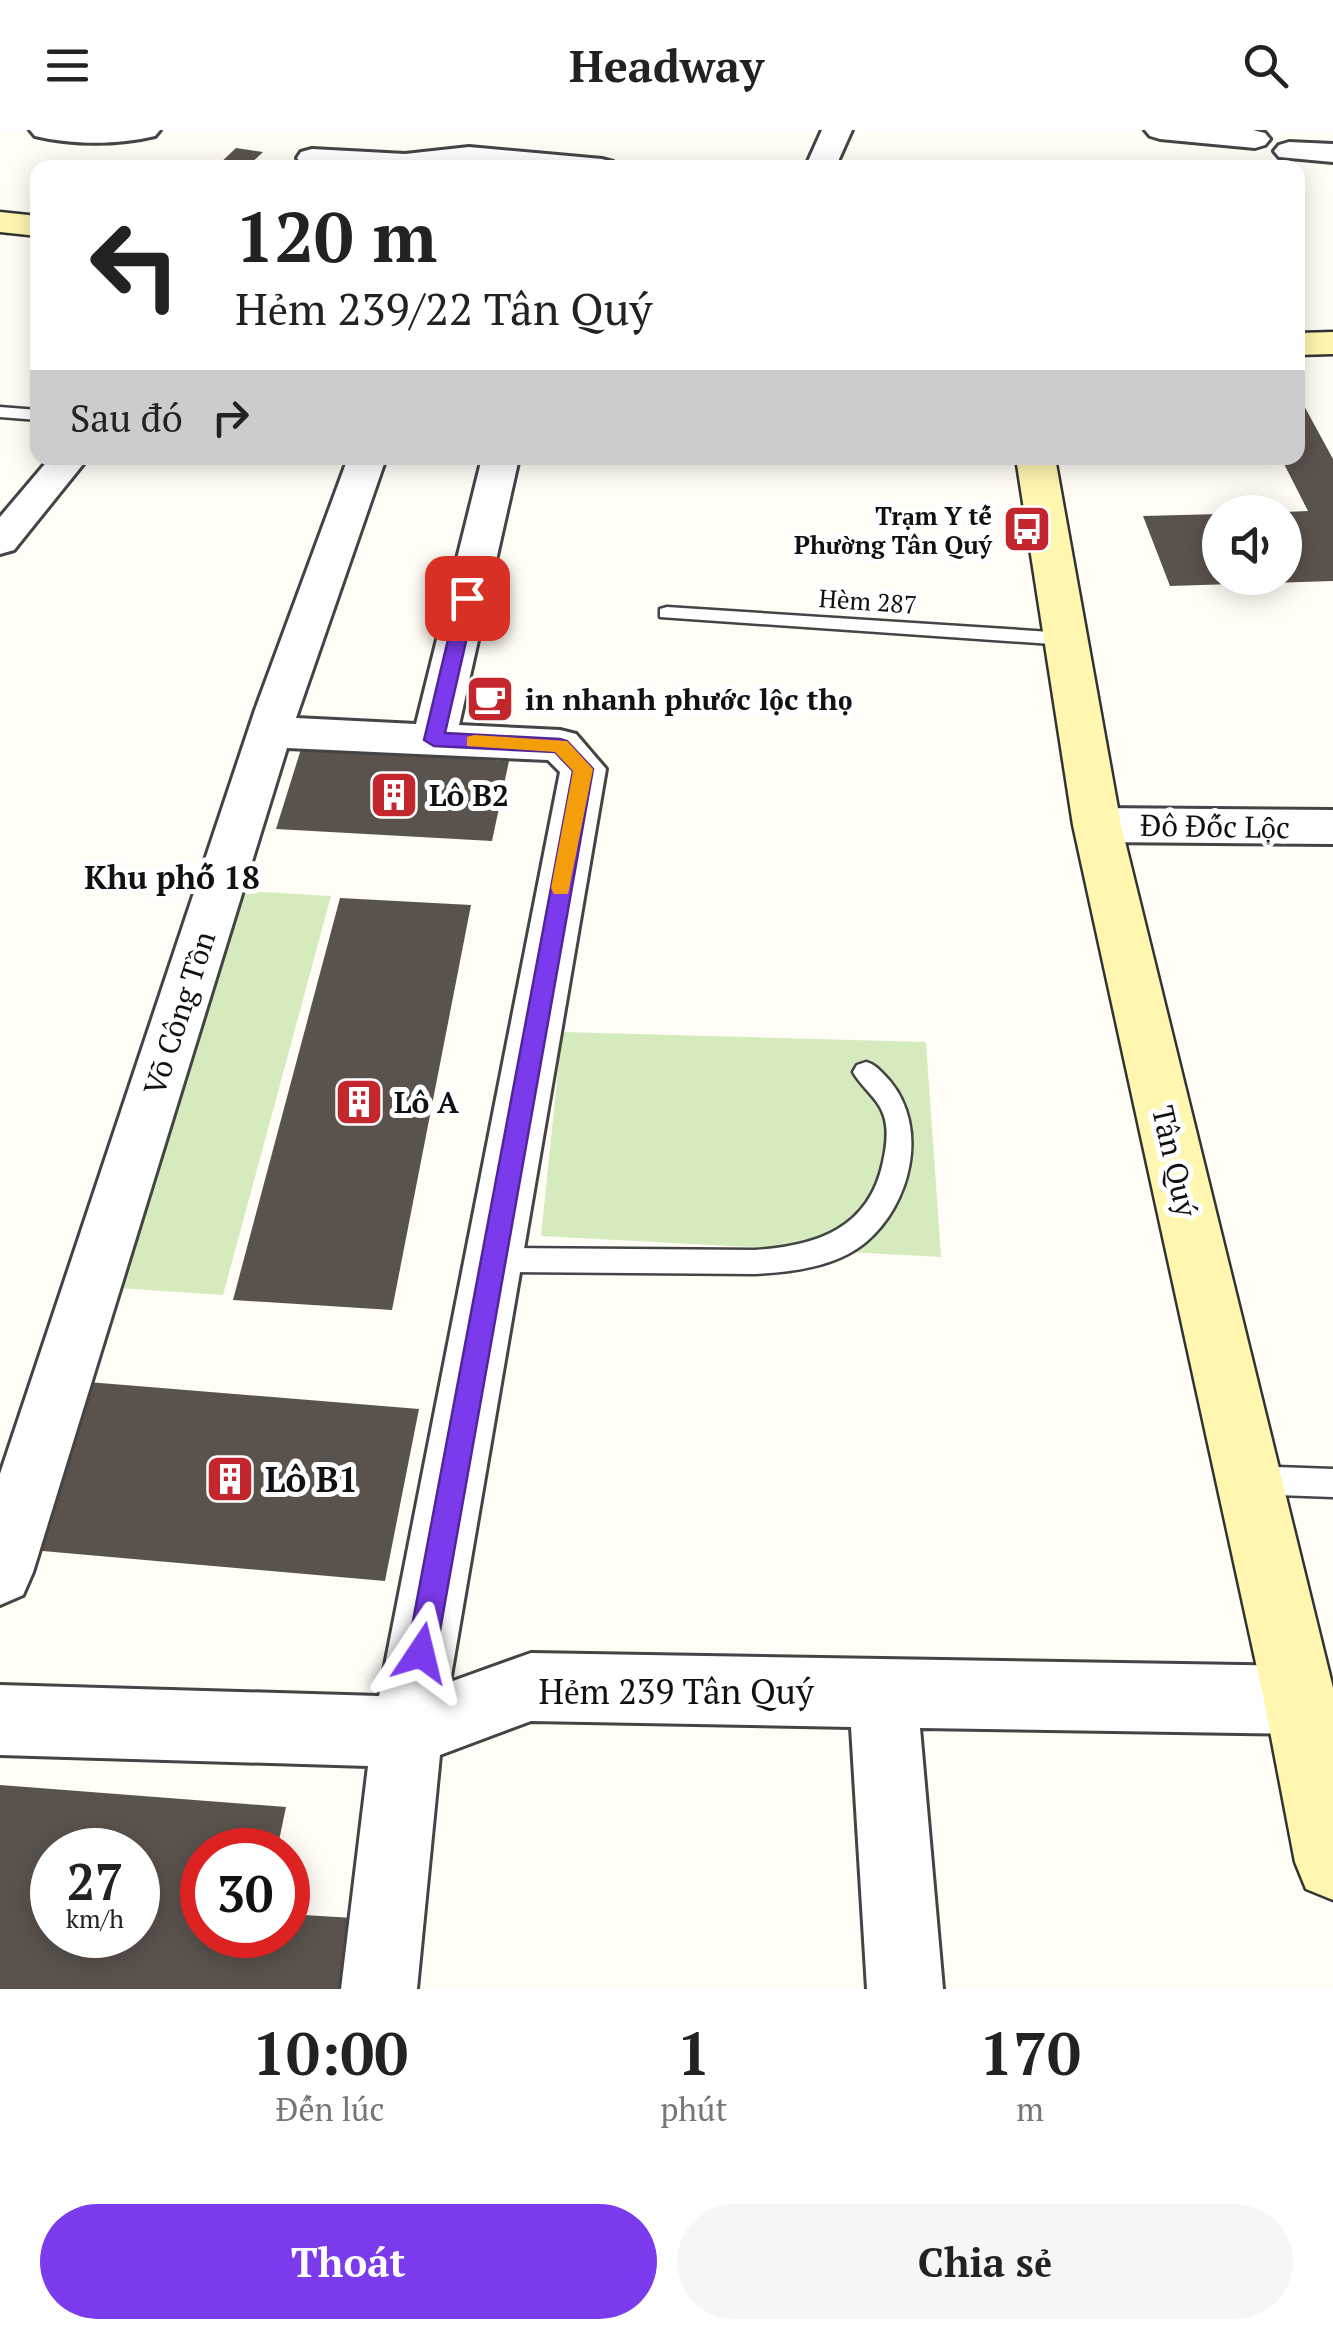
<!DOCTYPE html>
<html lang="vi">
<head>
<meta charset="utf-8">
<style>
	:root { --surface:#fff; --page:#f6f6f6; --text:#222; --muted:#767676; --accent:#7c3aed }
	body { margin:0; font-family:"PT Serif",serif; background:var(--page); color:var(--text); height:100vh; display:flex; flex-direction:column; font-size:38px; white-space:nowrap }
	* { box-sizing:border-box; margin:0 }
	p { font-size:32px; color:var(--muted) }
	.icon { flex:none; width:55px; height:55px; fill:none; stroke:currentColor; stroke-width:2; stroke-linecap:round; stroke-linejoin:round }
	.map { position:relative; height:1859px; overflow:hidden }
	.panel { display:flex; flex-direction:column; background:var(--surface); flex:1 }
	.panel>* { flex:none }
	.guide { position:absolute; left:30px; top:30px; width:1275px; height:305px; border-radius:20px; box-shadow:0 5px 25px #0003; background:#fff; color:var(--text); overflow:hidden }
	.buttons { position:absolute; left:1202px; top:365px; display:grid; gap:20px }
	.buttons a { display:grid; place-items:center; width:100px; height:100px; border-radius:50%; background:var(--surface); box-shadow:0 5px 25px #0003; font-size:50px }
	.speed { position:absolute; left:30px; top:1698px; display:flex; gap:20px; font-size:50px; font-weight:700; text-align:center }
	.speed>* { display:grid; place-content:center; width:130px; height:130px; border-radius:50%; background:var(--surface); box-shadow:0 5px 25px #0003; line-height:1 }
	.speed small { font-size:25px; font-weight:400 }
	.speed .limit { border:15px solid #d22; background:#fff; color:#111 }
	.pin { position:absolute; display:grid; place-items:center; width:85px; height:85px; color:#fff; margin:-42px; border-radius:20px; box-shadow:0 5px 15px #0006 }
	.me { position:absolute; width:110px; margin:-55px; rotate:10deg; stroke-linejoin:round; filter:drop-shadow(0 0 8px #0008) }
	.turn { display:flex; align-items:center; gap:35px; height:210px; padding:0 40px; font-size:45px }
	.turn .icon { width:130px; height:130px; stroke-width:2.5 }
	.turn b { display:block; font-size:70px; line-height:85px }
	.then { display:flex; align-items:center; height:95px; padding:0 40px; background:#0003; gap:20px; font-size:38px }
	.eta { display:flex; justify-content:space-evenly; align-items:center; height:170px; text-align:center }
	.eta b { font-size:60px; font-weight:700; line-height:70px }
	.action { display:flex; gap:20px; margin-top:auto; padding:20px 40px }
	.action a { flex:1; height:115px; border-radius:60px; background:var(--accent); color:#fff; font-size:40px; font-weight:700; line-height:115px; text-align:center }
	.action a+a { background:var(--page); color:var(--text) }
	header { display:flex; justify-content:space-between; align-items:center; height:130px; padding:0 40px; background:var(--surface); font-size:45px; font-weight:700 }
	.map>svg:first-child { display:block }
	.green { fill:#d5ebbd }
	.building { fill:#5a524d; fill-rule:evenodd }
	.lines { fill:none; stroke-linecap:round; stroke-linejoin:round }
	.lane-casing { stroke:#444; stroke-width:5 }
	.street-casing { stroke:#444; stroke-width:6 }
	.secondary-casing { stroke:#333; stroke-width:5 }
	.lane { fill:#fff; fill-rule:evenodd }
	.street { fill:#fff; fill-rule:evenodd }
	.secondary { fill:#fff6b0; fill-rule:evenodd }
	.route { fill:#7c3aed; stroke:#51269a; stroke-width:2.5 }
	.slow { fill:#f59e0b }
	.labels { text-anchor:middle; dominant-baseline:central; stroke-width:10; stroke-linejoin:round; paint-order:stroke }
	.far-poi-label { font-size:25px; font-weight:bold; fill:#111; stroke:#fff; text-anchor:end }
	.far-street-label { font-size:25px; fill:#111; stroke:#fff }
	.poi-label { font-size:30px; font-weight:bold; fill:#111; stroke:#fff; text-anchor:start }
	.street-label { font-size:30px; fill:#111; stroke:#fff }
	.neighbourhood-label { font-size:32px; font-weight:bold; fill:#111; stroke:#fff }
	.near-poi-label { font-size:35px; font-weight:bold; fill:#111; stroke:#fff; text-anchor:start }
	.near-street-label { font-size:35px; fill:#111; stroke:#fff }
</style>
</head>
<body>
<header><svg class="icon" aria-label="menu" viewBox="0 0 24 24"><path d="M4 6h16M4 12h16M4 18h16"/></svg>Headway<svg class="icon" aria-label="search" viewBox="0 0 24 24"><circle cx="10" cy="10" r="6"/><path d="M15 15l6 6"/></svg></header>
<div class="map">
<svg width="1333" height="1859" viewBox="0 0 1333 1859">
	<rect width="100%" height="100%" fill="#fffdf5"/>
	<g class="green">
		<path d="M244 761 331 766 223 1165 117 1158Z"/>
		<path d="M562 902 926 912 941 1127 541 1106Z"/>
	</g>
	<g class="building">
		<path d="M236 18 263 22 246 38H215Z"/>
		<path d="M1298 272H1302L1333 329V451L1170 456 1143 386 1220 384V448H1285V382L1308 381 1281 328H1298Z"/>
		<path d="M301 619 509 631 492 711 276 699Z"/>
		<path d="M340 768 471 775 392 1180 233 1170Z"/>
		<path d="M88 1252 419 1279 385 1451 31 1420Z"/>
		<path d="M0 1655 286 1677 277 1720H202V1805H288V1784L353 1788 342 1859H0ZM52 1720H138V1805H52Z"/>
	</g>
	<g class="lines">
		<g class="lane-casing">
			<g id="lane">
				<path d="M0 277 38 280V290L0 287Z"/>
				<path d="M667 477 1066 503 1076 509 1066 515 660 487V479Z"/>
				<path d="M866 932C877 935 882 943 890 951 929 998 911 1074 866 1112 836 1137 792 1142 755 1144L493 1142 483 1138 479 1130 483 1122 493 1118 755 1120C816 1116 869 1099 883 1032 886 1018 889 1001 884 986 879 969 862 958 853 942L857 935Z"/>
				<path d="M1248 1336 1333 1339V1367L1248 1364 1237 1360 1233 1350 1237 1340Z"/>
			</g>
		</g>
		<g class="street-casing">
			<g id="street">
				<path d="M30 0H160L155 6C118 15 72 15 35 6Z"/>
				<path d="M822 0H852L835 38H805Z"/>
				<path d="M1145 0H1253L1265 3 1270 9 1265 15 1255 18 1160 9 1150 6Z"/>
				<path d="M1289 12 1333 14V32L1279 27 1274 21 1279 15Z"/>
				<path d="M469 17 602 29 613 32 617 38H323L301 34 297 28 301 22 312 19 405 24Z"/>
				<path d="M50 328H88L14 420 0 424V387Z"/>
				<path d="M348 328H386L296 588 416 594 482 328H519L459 595 560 600 576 604 606 639 450 1552 531 1523 1300 1536 1324 1546 1333 1567 1324 1594 1300 1604 920 1598 943 1859H867L851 1597 531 1591 440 1625 417 1859H341L368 1636 0 1625V1555L379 1566 560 642 548 630 287 618 33 1442 23 1465 0 1475V1344L255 580Z"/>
				<path d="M1097 678 1333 680V714L1097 712 1081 707 1074 695 1081 683Z"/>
			</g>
		</g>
		<g class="secondary-casing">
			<g id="secondary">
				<path d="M0 82 38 86V106L0 102Z"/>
				<path d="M1333 202V224L1298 225V203Z"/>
				<path d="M1016 328H1055L1121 695 1333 1558V1770L1306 1759 1295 1732 1264 1570 1073 695Z"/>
			</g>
		</g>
		<use href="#lane" class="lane"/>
		<use href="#street" class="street"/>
		<use href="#secondary" class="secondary"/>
	</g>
	<path class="route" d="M467 463 476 468 445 603 560 609 567 611 593 639 436 1523 432 1534 421 1538 411 1534 407 1523 573 641 555 622 434 616 424 610 458 468Z"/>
	<path class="slow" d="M474 605 567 611 593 639 568 764H554L551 758 573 641 555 622 467 616V607Z"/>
	<defs>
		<g id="bus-square" transform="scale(2.5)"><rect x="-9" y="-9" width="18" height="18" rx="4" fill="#c4262e" stroke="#fff"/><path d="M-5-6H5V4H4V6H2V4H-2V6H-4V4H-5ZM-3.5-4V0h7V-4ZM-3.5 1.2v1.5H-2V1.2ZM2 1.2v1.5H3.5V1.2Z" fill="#fff"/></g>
		<g id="cafe-square" transform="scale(2.5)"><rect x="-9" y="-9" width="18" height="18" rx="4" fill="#c4262e" stroke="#fff"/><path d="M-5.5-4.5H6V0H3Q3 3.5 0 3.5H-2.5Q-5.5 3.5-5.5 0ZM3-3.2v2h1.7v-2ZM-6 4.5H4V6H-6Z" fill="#fff"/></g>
		<g id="building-square" transform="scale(2.5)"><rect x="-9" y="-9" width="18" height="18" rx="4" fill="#c4262e" stroke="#fff"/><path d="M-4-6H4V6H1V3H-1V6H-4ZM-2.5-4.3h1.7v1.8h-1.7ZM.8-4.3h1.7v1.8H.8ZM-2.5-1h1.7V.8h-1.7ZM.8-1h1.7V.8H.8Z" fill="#fff"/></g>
	</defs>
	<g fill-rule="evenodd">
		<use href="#bus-square" x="1027" y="399"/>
		<use href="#cafe-square" x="490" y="569"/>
		<use href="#building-square" x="394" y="665"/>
		<use href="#building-square" x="359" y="972"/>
		<use href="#building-square" x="230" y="1349"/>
	</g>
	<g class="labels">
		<g class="far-poi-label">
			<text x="992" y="385">Trạm Y tế<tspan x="992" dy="29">Phường Tân Quý</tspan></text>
		</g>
		<g class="far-street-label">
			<text transform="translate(868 471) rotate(4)">Hèm 287</text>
		</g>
		<g class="poi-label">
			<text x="525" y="569">in nhanh phước lộc thọ</text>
			<text x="429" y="665">Lô B2</text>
			<text x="394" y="972">Lô A</text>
		</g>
		<g class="street-label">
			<text transform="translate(1215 696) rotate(1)">Đô Đốc Lộc</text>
			<text transform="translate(179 883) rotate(-72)">Võ Công Tồn</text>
			<text transform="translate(1175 1031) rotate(77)">Tân Quý</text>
		</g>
		<g class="neighbourhood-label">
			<text x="172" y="747">Khu phố 18</text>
		</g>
		<g class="near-poi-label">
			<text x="265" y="1349">Lô B1</text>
		</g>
		<g class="near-street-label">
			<text x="676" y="1561">Hẻm 239 Tân Quý</text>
		</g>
	</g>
</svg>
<div class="buttons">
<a><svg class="icon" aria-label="sound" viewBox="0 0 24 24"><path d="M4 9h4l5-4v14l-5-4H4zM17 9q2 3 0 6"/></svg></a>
</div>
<div class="speed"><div>27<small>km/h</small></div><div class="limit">30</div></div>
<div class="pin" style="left:467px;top:468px;background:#d93025"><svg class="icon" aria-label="arrive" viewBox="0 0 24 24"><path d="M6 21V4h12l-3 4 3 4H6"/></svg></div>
<svg class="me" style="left:421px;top:1523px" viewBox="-20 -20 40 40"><path d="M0-17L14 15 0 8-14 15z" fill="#7c3aed" stroke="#fff" stroke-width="4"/></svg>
<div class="guide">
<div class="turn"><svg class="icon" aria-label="left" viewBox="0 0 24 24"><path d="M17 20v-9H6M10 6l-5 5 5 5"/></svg><div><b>120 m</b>Hẻm 239/22 Tân Quý</div></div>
<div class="then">Sau đó<svg class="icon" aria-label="right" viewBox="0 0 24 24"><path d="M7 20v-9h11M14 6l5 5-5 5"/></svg></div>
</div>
</div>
<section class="panel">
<div class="eta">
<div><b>10:00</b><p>Đến lúc</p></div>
<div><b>1</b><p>phút</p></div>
<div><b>170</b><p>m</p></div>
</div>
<div class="action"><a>Thoát</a><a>Chia sẻ</a></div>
</section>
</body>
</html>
